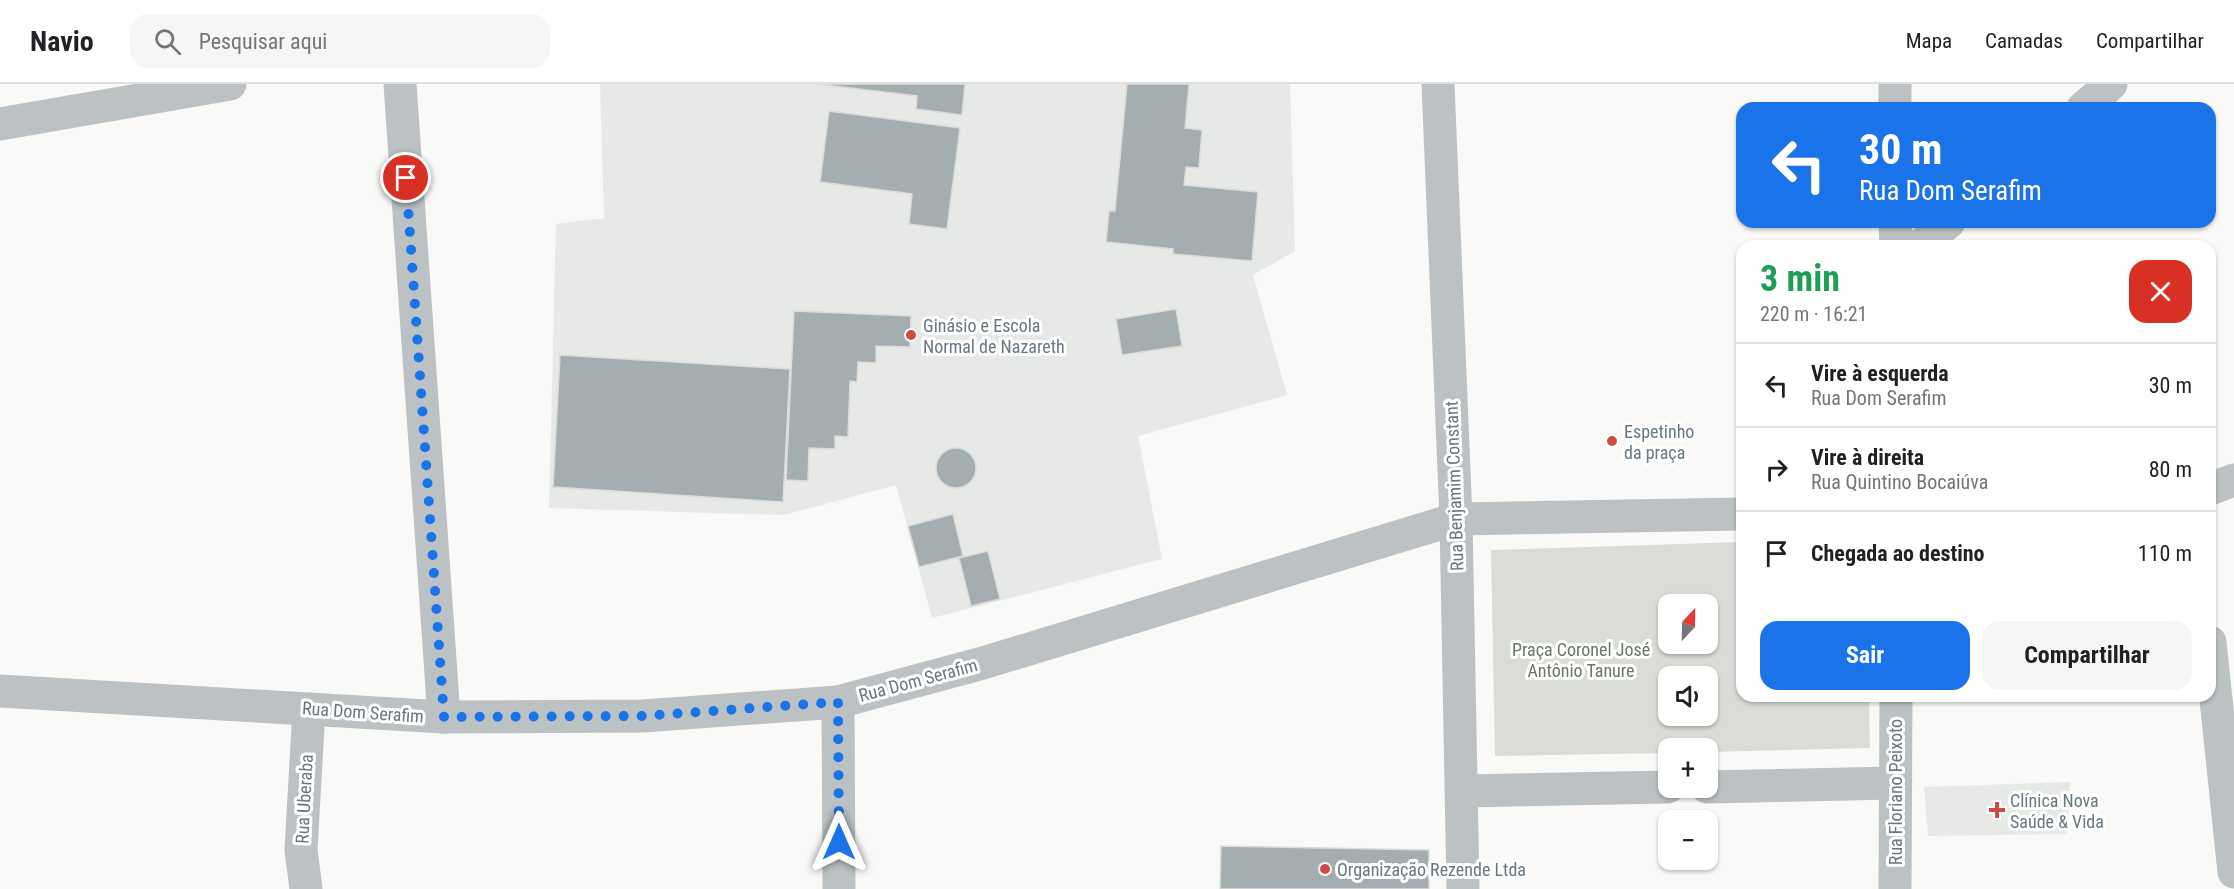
<!DOCTYPE html>
<html lang="pt">
<head>
<meta charset="utf-8">
<style>
	:root { --surface:#fff; --page:#f6f6f6; --text:#202124; --muted:#757577; --line:#e0e0e0; --accent:#1a73e8 }
	body { margin:0; font-family:"Roboto Condensed",sans-serif; background:var(--page); color:var(--text); height:100vh; display:flex; flex-direction:column; font-size:22px; white-space:nowrap }
	* { box-sizing:border-box; margin:0 }
	p { font-size:20px; color:var(--muted) }
	.icon { flex:none; width:33px; height:33px; fill:none; stroke:currentColor; stroke-width:2; stroke-linecap:round; stroke-linejoin:round }
	.map { position:relative; flex:1; overflow:hidden }
	.details { position:absolute; left:1736px; top:156px; width:480px; height:462px; display:flex; flex-direction:column; background:var(--surface); border-radius:18px; box-shadow:0 2px 4px #0004 }
	.details>* { flex:none }
	.guide { position:absolute; left:1736px; top:18px; width:480px; height:126px; border-radius:18px; box-shadow:0 2px 4px #0004; background:#1a73e8; color:#fff; overflow:hidden }
	.needle { width:39px; rotate:22deg }
	.controls { position:absolute; left:1658px; top:510px; display:grid; gap:12px }
	.controls a { display:grid; place-items:center; width:60px; height:60px; border-radius:12px; background:var(--surface); box-shadow:0 2px 4px #0004; font-size:30px }
	.pin { position:absolute; display:grid; place-items:center; width:51px; height:51px; color:#fff; margin:-26px; border:3px solid #fff; border-radius:50%; box-shadow:0 2px 6px #0007 }
	.me { position:absolute; width:66px; margin:-33px; rotate:0deg; stroke-linejoin:round; filter:drop-shadow(0 0 4px #0008) }
	.turn { display:flex; align-items:center; gap:21px; height:126px; padding:0 24px; font-size:27px }
	.turn .icon { width:78px; height:78px; stroke-width:2.5 }
	.turn b { display:block; font-size:42px; line-height:51px }
	.round { display:grid; place-items:center; flex:none; width:63px; height:63px; border-radius:18px; background:var(--page) }
	.overview { display:flex; align-items:center; justify-content:space-between; height:102px; padding:0 24px }
	h1 { font-size:36px; font-weight:700; line-height:45px; color:#1e9e55 }
	.action { display:flex; gap:12px; margin-top:auto; padding:12px 24px }
	.action a { flex:1; height:69px; border-radius:18px; background:var(--accent); color:#fff; font-size:24px; font-weight:700; line-height:69px; text-align:center }
	.action a+a { background:var(--page); color:var(--text) }
	ul { padding:0; list-style:none }
	li { display:flex; align-items:center; gap:18px; height:84px; padding:0 24px; border-top:2px solid var(--line) }
	li div { flex:1 }
	li b { display:block; font-size:22px }
	li em { font-style:normal }
	header { display:flex; align-items:center; gap:36px; box-sizing:border-box; height:84px; padding:0 30px; background:var(--surface); border-bottom:2px solid var(--line) }
	header strong { font-size:28px }
	nav { display:flex; gap:33px; margin-inline-start:auto; font-size:21px }
	.search { width:420px; height:54px; background:var(--page); display:flex; align-items:center; gap:15px; box-sizing:border-box; padding:0 21px; border-radius:18px; color:var(--muted); font-size:22px }
	.map>svg:first-child { display:block }
	.built { fill:#e7e9e7 }
	.green { fill:#daddd7; fill-rule:evenodd }
	.building { fill:#a4aeb1; stroke:#dbdbd9; stroke-width:1.5 }
	.lines { fill:none; stroke-linecap:round; stroke-linejoin:round }
	.minor { stroke:#bcc2c4; stroke-width:33 }
	.route { stroke:#1a73e8; stroke-width:10; stroke-dasharray:0 18 }
	.poi-dot { fill:#ce4d42; stroke:#fff; stroke-width:2 }
	.labels { text-anchor:middle; dominant-baseline:central; stroke-width:6; stroke-linejoin:round; paint-order:stroke }
	.poi-label { font-size:18px; fill:#67787e; stroke:#fff; text-anchor:start }
	.street-label { font-size:18px; fill:#67787e; stroke:#fff }
	.park-label { font-size:18px; fill:#6b7766; stroke:#fff }
</style>
</head>
<body>
<header>
<strong>Navio</strong>
<div class="search"><svg class="icon" aria-label="search" viewBox="0 0 24 24"><circle cx="10" cy="10" r="6"/><path d="M15 15l6 6"/></svg>Pesquisar aqui</div>
<nav><a>Mapa</a><a>Camadas</a><a>Compartilhar</a></nav>
</header>
<div class="map">
<svg width="2234" height="805" viewBox="0 0 2234 805">
	<rect width="100%" height="100%" fill="#f9f9f7"/>
	<g class="built">
		<path d="M600 0H1290L1295 167 1253 191 1287 311 1138 352 1162 475 932 534 896 401 784 431 549 424 556 140 604 134Z"/>
		<path d="M2070 698 2067 750 1928 752 1924 703Z"/>
	</g>
	<path class="green" d="M1741 458 1742 612H1869L1870 664 1707 668V664H1668V669L1495 672 1491 466ZM1668 520H1707V560H1668ZM1668 592H1707V632H1668Z"/>
	<g class="building">
		<path d="M817 0H965L962 31 916 25 917 12Z"/>
		<path d="M1123 0H1189L1185 44 1202 46 1199 84 1186 83 1184 101 1258 108 1252 177 1173 170V165L1106 158 1109 127H1115L1127 0Z"/>
		<path d="M829 27 960 44 947 145 909 140 912 110 820 98Z"/>
		<path d="M1176 225 1182 262 1122 271 1116 235Z"/>
		<path d="M794 227 911 232 910 263 876 262V279L858 278 857 298 850 297 848 353 835 352V365L809 364 808 397 786 396Z"/>
		<path d="M560 271 790 285 783 418 553 403Z"/>
		<circle cx="956" cy="384" r="20"/>
		<path d="M953 430 963 472 919 483 908 442Z"/>
		<path d="M988 467 1000 515 971 522 959 474Z"/>
		<path d="M1221 762 1429 766V805H1220Z"/>
	</g>
	<g class="lines">
		<g class="minor">
			<path d="M400 0 444 633"/>
			<path d="M1438 0 1456 435 1463 805"/>
			<path d="M1895 0V24"/>
			<path d="M2083 24 2111 0"/>
			<path d="M0 40 230 0"/>
			<path d="M1895 138 1896 162"/>
			<path d="M1920 162 1949 138"/>
			<path d="M2210 405 2234 396"/>
			<path d="M2210 558 2234 788"/>
			<path d="M0 607 444 633 643 632 838 618 983 579 1456 435 1742 430"/>
			<path d="M838 618 839 805"/>
			<path d="M1707 703 1894 699"/>
			<path d="M1462 707 1668 703"/>
			<path d="M306 805 301 766 309 625"/>
			<path d="M1895 805 1896 612"/>
		</g>
	</g>
	<g class="lines">
		<path class="route" d="M406 94 444 633 643 632 838 618 839 758"/>
	</g>
	<g class="poi-dot">
		<circle cx="911" cy="251" r="6"/>
		<circle cx="1612" cy="357" r="6"/>
		<path d="M1994 717h6v6h6v6h-6v6h-6v-6h-6v-6h6z"/>
		<circle cx="1325" cy="785" r="6"/>
	</g>
	<g class="labels">
		<g class="poi-label">
			<text x="923" y="241">Ginásio e Escola<tspan x="923" dy="21">Normal de Nazareth</tspan></text>
			<text x="1624" y="347">Espetinho<tspan x="1624" dy="21">da praça</tspan></text>
			<text x="2010" y="716">Clínica Nova<tspan x="2010" dy="21">Saúde &amp; Vida</tspan></text>
			<text x="1337" y="785">Organização Rezende Ltda</text>
		</g>
		<g class="street-label">
			<text transform="translate(1454 402) rotate(-92)">Rua Benjamim Constant</text>
			<text transform="translate(918 596) rotate(-15)">Rua Dom Serafim</text>
			<text transform="translate(363 628) rotate(4)">Rua Dom Serafim</text>
			<text transform="translate(1895 708) rotate(-90)">Rua Floriano Peixoto</text>
			<text transform="translate(304 715) rotate(-87)">Rua Uberaba</text>
		</g>
		<g class="park-label">
			<text x="1581" y="565">Praça Coronel José<tspan x="1581" dy="21">Antônio Tanure</tspan></text>
		</g>
	</g>
</svg>
<div class="controls">
<a><svg class="needle" viewBox="-14 -14 28 28"><path d="M0-13l5 13h-10z" fill="#e53935"/><path d="M0 13l5-13h-10z" fill="#757577"/></svg></a>
<a><svg class="icon" aria-label="sound" viewBox="0 0 24 24"><path d="M4 9h4l5-4v14l-5-4H4zM17 9q2 3 0 6"/></svg></a>
<a>+</a>
<a>−</a>
</div>
<div class="pin" style="left:406px;top:94px;background:#d93025"><svg class="icon" aria-label="arrive" viewBox="0 0 24 24"><path d="M6 21V4h12l-3 4 3 4H6"/></svg></div>
<svg class="me" style="left:839px;top:758px" viewBox="-20 -20 40 40"><path d="M0-17L14 15 0 8-14 15z" fill="#1a73e8" stroke="#fff" stroke-width="4"/></svg>
<div class="guide">
<div class="turn"><svg class="icon" aria-label="left" viewBox="0 0 24 24"><path d="M17 20v-9H6M10 6l-5 5 5 5"/></svg><div><b>30 m</b>Rua Dom Serafim</div></div>
</div>
<section class="details">
<div class="overview"><div><h1>3 min</h1><p>220 m · 16:21</p></div><a class="round" style="background:#d93025;color:#fff"><svg class="icon" aria-label="close" viewBox="0 0 24 24"><path d="M6 6l12 12M18 6L6 18"/></svg></a></div>
<ul>
<li><svg class="icon" aria-label="left" viewBox="0 0 24 24"><path d="M17 20v-9H6M10 6l-5 5 5 5"/></svg><div><b>Vire à esquerda</b><p>Rua Dom Serafim</p></div><em>30 m</em></li>
<li><svg class="icon" aria-label="right" viewBox="0 0 24 24"><path d="M7 20v-9h11M14 6l5 5-5 5"/></svg><div><b>Vire à direita</b><p>Rua Quintino Bocaiúva</p></div><em>80 m</em></li>
<li><svg class="icon" aria-label="arrive" viewBox="0 0 24 24"><path d="M6 21V4h12l-3 4 3 4H6"/></svg><div><b>Chegada ao destino</b></div><em>110 m</em></li>
</ul>
<div class="action"><a>Sair</a><a>Compartilhar</a></div>
</section>
</div>
</body>
</html>
